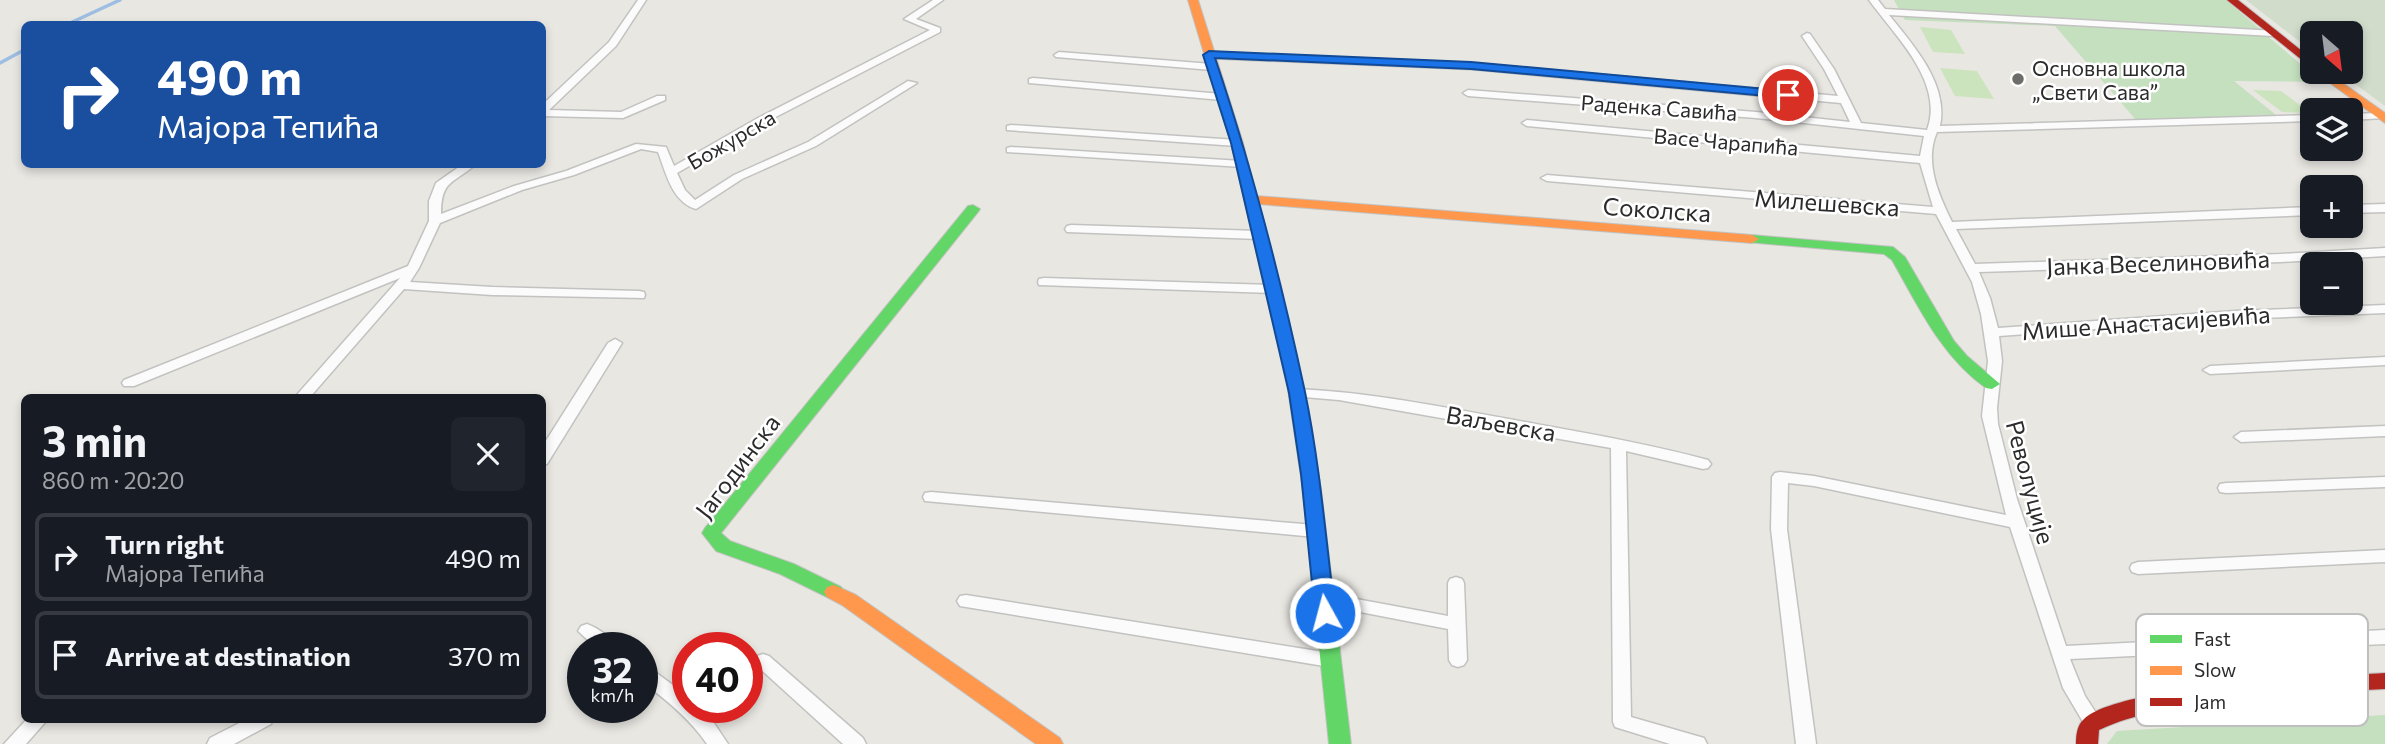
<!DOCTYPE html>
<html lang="en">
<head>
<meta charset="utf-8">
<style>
	:root { --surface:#171b24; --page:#20242c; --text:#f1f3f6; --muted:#9ea1a6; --line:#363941 }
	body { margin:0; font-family:Commissioner,sans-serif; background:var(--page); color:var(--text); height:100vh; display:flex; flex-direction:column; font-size:26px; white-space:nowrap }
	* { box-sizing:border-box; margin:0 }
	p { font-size:23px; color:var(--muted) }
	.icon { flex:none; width:38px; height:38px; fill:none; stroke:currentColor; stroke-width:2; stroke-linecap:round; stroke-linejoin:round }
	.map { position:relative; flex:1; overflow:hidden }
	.panel { position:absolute; left:21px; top:394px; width:525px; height:329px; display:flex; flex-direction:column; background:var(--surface); border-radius:10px; box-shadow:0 4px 10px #0003 }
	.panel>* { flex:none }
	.guide { position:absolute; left:21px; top:21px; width:525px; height:147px; border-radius:10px; box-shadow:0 4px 10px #0003; background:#1a4fa0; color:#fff; overflow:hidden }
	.needle { width:46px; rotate:152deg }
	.buttons { position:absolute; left:2300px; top:21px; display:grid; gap:14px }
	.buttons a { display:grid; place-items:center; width:63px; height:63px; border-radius:10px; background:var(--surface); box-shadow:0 4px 10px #0003; font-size:35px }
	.speed { position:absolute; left:567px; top:632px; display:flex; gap:14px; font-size:35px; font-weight:700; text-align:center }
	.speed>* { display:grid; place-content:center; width:91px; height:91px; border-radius:50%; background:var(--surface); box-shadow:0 4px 10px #0003; line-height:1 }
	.speed small { font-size:18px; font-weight:400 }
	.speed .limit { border:10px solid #d22; background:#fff; color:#111 }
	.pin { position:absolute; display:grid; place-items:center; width:60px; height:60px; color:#fff; margin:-30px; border:4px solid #fff; border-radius:50%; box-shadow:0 2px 7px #0007 }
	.me { position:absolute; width:77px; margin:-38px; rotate:353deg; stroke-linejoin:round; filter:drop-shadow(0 0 5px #0008) }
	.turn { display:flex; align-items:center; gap:24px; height:147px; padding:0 21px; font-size:32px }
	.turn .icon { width:91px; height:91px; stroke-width:2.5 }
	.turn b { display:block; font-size:49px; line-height:60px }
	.round { display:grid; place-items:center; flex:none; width:74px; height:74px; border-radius:10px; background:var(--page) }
	.head { display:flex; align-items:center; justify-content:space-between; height:119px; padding:0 21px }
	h1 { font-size:42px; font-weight:700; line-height:52px }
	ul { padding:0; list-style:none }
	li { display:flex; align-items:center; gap:21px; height:88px; margin:0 14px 10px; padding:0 7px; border:4px solid var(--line); border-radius:10px }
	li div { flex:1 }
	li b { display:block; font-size:26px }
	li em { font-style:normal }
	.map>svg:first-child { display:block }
	.green { fill:#c4e0be }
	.cemetery { fill:#d1dccb }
	.pitch { fill:#cbe4bd }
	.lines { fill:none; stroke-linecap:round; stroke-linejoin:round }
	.stream { stroke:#9ebee1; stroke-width:3.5 }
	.street-casing { stroke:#c2c2c1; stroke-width:3 }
	.fast-casing { stroke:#c2c2c1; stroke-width:2 }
	.slow-casing { stroke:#c2c2c1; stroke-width:2 }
	.jam-casing { stroke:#c2c2c1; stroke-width:2 }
	.street { fill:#fcfbfb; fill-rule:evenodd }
	.fast { fill:#63d668; fill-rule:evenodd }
	.slow { fill:#ff974d; fill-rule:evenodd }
	.jam { fill:#b3261e; fill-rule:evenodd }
	.route { fill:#1a73e8; stroke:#114b97; stroke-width:2 }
	.poi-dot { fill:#6d6d6b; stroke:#fff; stroke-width:2.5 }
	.labels { text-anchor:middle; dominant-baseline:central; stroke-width:5; stroke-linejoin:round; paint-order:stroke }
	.far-poi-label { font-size:21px; fill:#2b2b2b; stroke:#fff; text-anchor:start }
	.far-street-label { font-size:21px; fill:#2b2b2b; stroke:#fff }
	.street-label { font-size:24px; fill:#2b2b2b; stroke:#fff }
	.key { fill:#fff; stroke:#bfbfbf; stroke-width:2 }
	.key-label { font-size:19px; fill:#2b2b2b }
</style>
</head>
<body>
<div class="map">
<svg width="2385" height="744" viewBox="0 0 2385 744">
	<rect width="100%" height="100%" fill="#e8e7e2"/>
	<g class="green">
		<path d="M1894 0H2226L2321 82 2234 81 2276 115 2136 120 2055 26 1905 20Z"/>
		<path d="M2385 715V744H2107L2117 731Z"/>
	</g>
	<path class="cemetery" d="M2246 0H2385V106L2339 72H2350V33H2312V51Z"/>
	<g class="pitch">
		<path d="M1920 27 1951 30 1965 54 1933 52Z"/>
		<path d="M1940 68 1977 71 1994 99 1955 96Z"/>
		<path d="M2253 90 2281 91 2310 113 2282 112Z"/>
	</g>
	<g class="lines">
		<g class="stream">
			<path d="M68 24 120 0"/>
			<path d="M0 63 24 50"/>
		</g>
		<g class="street-casing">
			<g id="street">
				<path d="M638 0H646L616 46 549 110 621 112 657 96H665V100L623 118 542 116V105L609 42Z"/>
				<path d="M933 0H943L916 19 940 28V32L766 122 677 173 685 190 695 200 734 175 808 142 908 81 917 83 816 146 742 179 696 209C672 202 666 173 658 152L641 149 574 175 522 190 440 223 419 268 410 282 492 287 639 291 644 292 645 295 644 298 492 295 404 289 310 397H295L400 278 134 386H124L122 383 124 380 408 266 429 221V201L436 183 463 164H476C454 184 441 179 441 214L514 186 566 171 636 144 666 147 674 166 758 118 930 30 904 19Z"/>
				<path d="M1869 0H1878L1885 9 2276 31V35L2273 36 1889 15C1913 45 1949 84 1940 126L2312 115V121L1937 132C1924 161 1938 194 1952 222L2312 207V215L1956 229 1975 264 2281 254 2385 248V256L2281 262 1979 272 1990 298 1998 328 2235 311 2385 305V313L2235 319 1999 336 2002 361 1997 408 1998 424 2017 499 2066 646 2385 630V644L2070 659 2085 696 2102 722 2100 727 2093 730 2086 727 2063 688 2010 527 1814 486 1788 483 1787 529 1816 744H1796L1771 529 1772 477 1775 473 1780 472 1814 476 2006 515 1982 416 1988 361 1981 314 1972 282 1936 214 1547 181 1541 178 1547 175 1933 207 1920 163 1527 126 1522 123 1527 120 1920 156 1924 136 1756 118 1468 96 1463 93 1468 90 1756 112 1850 122 1841 103 1471 69 1209 58 1204 55 1209 52 1471 63 1838 96 1824 69 1802 36 1807 33 1810 34 1834 69 1861 123 1927 130C1945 82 1894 35 1869 0Z"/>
				<path d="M1059 52 1212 64 1217 67 1212 70 1056 57 1054 55Z"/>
				<path d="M1033 78 1222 94 1227 97 1222 100 1029 83V79Z"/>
				<path d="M2380 113 2385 116 2384 118 2350 120V114Z"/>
				<path d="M1011 125 1237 140 1242 143 1237 146 1007 130V126Z"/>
				<path d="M1011 147 1242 161 1248 164 1242 167 1007 152V148Z"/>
				<path d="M2385 204V212L2350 213V205Z"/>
				<path d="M1071 225 1259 231 1265 235 1259 239 1067 232 1065 229 1067 226Z"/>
				<path d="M1044 278 1273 285 1279 289 1273 293 1039 285 1038 282 1039 279Z"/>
				<path d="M615 339 622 343 547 464 542 465V447L608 343Z"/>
				<path d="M2385 357V365L2210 374 2203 370 2210 366Z"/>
				<path d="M1297 389C1370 392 1442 407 1514 420 1579 432 1645 443 1708 460L1711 464 1708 468 1703 469 1626 451 1631 717 1704 738 1707 744H1670L1615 727 1613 722 1611 448 1339 400 1292 396 1290 393 1292 390Z"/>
				<path d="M2385 426V436L2241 442 2234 437 2241 432Z"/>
				<path d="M2385 477V487L2226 493 2220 492 2218 488 2220 484 2226 483Z"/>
				<path d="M931 492 1315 525 1321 527 1323 531 1321 535 1315 537 925 501 923 497 925 493Z"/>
				<path d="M2385 550V562L2138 574 2132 572 2130 568 2132 564 2138 562Z"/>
				<path d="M1456 577 1462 579 1464 583 1467 660 1464 665 1458 667 1452 665 1449 660 1448 629 1324 605 1318 604 1315 599 1318 594 1324 593 1448 616V583L1450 579Z"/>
				<path d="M966 595 1330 653 1336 655 1339 660 1336 665 1330 667 966 607 960 606 957 601 960 596Z"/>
				<path d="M587 624C598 628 612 638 618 648H596L578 631 581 626Z"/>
				<path d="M763 654 769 656 863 738 866 744H843L757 666 754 661 757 656Z"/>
				<path d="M642 665 648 667 684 693 688 697V707H698L712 720 728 744H707C690 719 667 700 642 682Z"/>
				<path d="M27 719H48L26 744H4Z"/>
				<path d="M247 719H273L271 724 234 744H207L210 738Z"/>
			</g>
		</g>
		<g class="fast-casing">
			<g id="fast">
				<path d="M973 205 980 209 978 212 721 533 730 541 794 564 841 587 844 592 841 597 834 599 827 597 780 574 716 551 702 533 705 528 968 206Z"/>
				<path d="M1752 235 1893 247 1905 257 1954 341 1967 356 2000 384 1992 389 1986 388C1941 356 1919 307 1892 260L1884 254 1747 242 1745 239Z"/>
				<path d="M1296 384 1304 389 1321 490 1351 744H1329L1303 490 1288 389Z"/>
			</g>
		</g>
		<g class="slow-casing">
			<g id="slow">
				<path d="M1188 0H1198L1243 143 1256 196 1752 235 1759 239 1752 243 1258 204 1304 389 1296 394 1290 393 1231 143Z"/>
				<path d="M2315 72H2327L2385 113V123Z"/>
				<path d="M834 585 856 595 1060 738 1063 744H1036L842 605 827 597 824 592 827 587Z"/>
			</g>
		</g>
		<g class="jam-casing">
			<g id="jam">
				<path d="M2227 0H2238L2312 59V68Z"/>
				<path d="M2385 673V689C2328 692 2271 696 2214 703 2175 708 2135 713 2099 730L2098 744H2076C2076 735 2077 725 2084 719 2119 685 2330 676 2385 673Z"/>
			</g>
		</g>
		<use href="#street" class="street"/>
		<use href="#fast" class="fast"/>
		<use href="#slow" class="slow"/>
		<use href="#jam" class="jam"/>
	</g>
	<path class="route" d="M1209 51 1471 62 1788 91 1794 95 1788 98 1471 69 1215 58C1252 167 1281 280 1305 392 1320 465 1326 540 1335 613L1332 618 1325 621 1318 618 1315 613 1301 474 1289 393 1231 143 1203 55Z"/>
	<circle class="poi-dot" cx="2018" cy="79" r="7"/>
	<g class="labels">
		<g class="far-poi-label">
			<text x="2032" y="67">Основна школа<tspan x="2032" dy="24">„Свети Сава”</tspan></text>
		</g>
		<g class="far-street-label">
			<text transform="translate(1659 107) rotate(4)">Раденка Савића</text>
			<text transform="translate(731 139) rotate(-30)">Божурска</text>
			<text transform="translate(1726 141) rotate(5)">Васе Чарапића</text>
		</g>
		<g class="street-label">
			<text transform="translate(1827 202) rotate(4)">Милешевска</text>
			<text transform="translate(1657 209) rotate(4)">Соколска</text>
			<text transform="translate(2158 262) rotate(-2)">Јанка Веселиновића</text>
			<text transform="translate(2146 322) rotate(-4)">Мише Анастасијевића</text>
			<text transform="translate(1501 423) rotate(10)">Ваљевска</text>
			<text transform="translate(737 466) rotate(-53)">Јагодинска</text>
			<text transform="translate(2031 482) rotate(75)">Револуције</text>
		</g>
	</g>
	<rect x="2136" y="614" width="232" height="112" rx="10" class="key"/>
	<rect x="2150" y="635" width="32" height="8" fill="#63d668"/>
	<rect x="2150" y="666" width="32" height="9" fill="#ff974d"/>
	<rect x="2150" y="698" width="32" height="8" fill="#b3261e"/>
	<g class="key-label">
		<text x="2194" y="646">Fast</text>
		<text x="2194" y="677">Slow</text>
		<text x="2194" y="709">Jam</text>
	</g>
</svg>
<div class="buttons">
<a><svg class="needle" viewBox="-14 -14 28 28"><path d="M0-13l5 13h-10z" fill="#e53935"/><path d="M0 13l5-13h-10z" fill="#9ea1a6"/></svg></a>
<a><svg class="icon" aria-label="layers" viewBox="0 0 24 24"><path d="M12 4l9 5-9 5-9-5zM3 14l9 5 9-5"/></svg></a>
<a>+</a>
<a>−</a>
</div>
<div class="speed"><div>32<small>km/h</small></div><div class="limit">40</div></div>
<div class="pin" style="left:1788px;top:95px;background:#d93025"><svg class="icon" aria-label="arrive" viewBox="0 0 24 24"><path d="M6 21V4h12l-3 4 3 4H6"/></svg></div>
<svg class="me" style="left:1325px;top:613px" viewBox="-20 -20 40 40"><circle r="17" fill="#1a73e8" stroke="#fff" stroke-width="3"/><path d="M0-11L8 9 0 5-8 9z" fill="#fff"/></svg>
<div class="guide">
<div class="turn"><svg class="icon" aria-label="right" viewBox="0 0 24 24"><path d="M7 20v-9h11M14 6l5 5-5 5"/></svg><div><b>490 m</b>Мајора Тепића</div></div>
</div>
<section class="panel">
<div class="head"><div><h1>3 min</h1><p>860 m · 20:20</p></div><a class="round"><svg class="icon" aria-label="close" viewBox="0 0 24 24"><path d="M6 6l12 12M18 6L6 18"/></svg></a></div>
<ul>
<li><svg class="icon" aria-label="right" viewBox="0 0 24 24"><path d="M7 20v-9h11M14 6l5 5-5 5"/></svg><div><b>Turn right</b><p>Мајора Тепића</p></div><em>490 m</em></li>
<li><svg class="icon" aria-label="arrive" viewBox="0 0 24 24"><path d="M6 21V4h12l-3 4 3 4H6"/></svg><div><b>Arrive at destination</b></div><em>370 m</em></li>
</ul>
</section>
</div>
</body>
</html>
